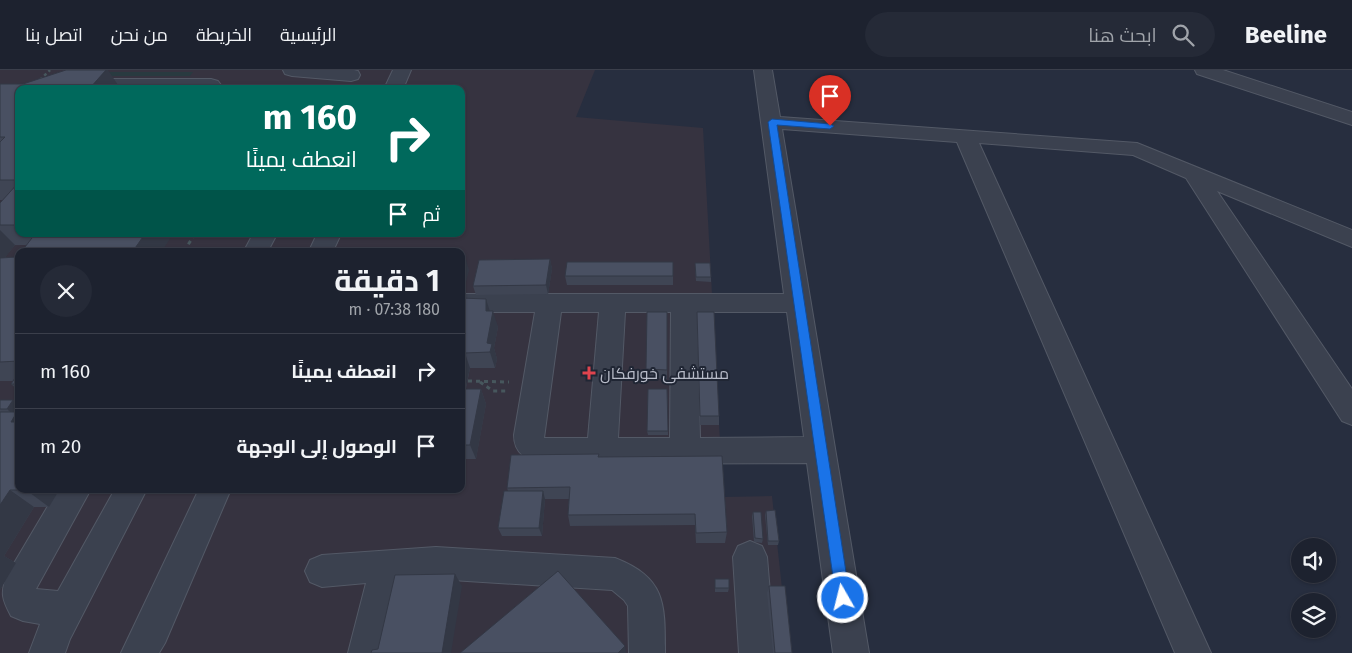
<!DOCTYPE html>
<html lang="ar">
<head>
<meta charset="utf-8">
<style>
	:root { --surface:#1d222f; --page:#252a37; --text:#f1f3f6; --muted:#a0a4aa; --line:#3b3f4b }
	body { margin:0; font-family:"Fira Sans",Cairo,sans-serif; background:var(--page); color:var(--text); direction:rtl; height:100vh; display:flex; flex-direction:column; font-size:19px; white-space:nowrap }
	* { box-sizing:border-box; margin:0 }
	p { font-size:16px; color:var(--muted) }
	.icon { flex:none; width:28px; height:28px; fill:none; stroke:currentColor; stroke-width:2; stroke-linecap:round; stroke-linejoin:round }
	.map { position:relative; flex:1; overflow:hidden; direction:ltr }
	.details { position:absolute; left:15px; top:178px; width:450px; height:245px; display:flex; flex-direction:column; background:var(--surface); border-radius:10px; box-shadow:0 1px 4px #0004,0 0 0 1px var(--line); direction:rtl }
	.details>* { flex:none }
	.hud { position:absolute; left:15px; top:15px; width:450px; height:152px; border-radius:10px; box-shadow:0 1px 4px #0004,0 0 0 1px var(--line); direction:rtl; background:#00695c; color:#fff; overflow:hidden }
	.controls { position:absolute; left:1291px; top:468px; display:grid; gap:10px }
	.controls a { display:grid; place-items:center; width:45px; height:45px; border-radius:50%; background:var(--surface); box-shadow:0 1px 4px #0004,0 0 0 1px var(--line); font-size:25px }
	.pin { position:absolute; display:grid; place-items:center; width:42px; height:42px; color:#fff; margin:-51px -21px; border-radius:50% 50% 50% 0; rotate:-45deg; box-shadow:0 0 5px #0007 }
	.pin .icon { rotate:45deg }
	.me { position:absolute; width:55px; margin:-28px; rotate:352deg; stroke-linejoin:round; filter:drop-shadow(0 0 4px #0008) }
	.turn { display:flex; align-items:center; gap:18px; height:105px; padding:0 25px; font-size:22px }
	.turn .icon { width:65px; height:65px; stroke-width:2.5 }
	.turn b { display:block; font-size:35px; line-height:42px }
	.then { display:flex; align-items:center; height:48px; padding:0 25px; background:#0003; gap:10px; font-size:19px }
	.round { display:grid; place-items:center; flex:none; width:52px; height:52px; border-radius:26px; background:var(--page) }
	.head { display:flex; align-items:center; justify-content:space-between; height:85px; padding:0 25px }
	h1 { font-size:30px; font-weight:700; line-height:38px }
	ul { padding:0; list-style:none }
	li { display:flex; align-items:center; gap:15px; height:75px; padding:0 25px; border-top:1px solid var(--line) }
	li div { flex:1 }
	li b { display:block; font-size:19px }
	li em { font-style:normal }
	header { display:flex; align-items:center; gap:30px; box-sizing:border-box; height:70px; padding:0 25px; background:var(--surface); border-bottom:1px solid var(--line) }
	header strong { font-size:24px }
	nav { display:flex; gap:28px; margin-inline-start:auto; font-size:18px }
	.search { width:350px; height:45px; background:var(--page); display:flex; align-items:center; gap:12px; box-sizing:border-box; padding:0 18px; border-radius:28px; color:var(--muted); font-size:19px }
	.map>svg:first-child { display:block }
	.medical { fill:#363340; fill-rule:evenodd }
	.green { fill:#293a40 }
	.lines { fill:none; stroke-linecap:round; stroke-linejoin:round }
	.minor-casing { stroke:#535966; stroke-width:2 }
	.path-far1 { stroke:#47575d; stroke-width:2.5; stroke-dasharray:3 3; stroke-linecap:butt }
	.path { stroke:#47575d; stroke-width:3; stroke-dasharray:4 4; stroke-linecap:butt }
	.minor { fill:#3b414f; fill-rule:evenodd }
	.wall { fill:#3f4554 }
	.shaded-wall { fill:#333845 }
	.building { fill:#495062; stroke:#333845 }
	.route { fill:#1a73e8; stroke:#114b97 }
	.health-dot { fill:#e0444e; stroke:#202634; stroke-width:2 }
	.labels { text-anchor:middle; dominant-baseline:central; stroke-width:4; stroke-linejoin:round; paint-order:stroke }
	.poi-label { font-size:16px; fill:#b8bcc9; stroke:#202634; text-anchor:start }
</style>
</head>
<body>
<header>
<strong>Beeline</strong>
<div class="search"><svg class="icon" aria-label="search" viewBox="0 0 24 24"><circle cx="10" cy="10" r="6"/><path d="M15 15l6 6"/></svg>ابحث هنا</div>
<nav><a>الرئيسية</a><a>الخريطة</a><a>من نحن</a><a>اتصل بنا</a></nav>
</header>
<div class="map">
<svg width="1352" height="583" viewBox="0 0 1352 583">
	<rect width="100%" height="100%" fill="#272e3f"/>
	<path class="medical" d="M0 0H595L576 47 703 58 723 427 772 426 789 583H0ZM19 19H461V164H19ZM19 181H461V419H19Z"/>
	<path class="green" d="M70 2H193L190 6H67Z"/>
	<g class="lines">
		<g class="minor-casing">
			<g id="minor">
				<path d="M283 0H354L358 1 360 5 358 9 351 11 292 6 285 4Z"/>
				<path d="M393 0H411L403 19H384Z"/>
				<path d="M754 0H772L780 47 1137 73 1352 160V177L1217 121 1352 319V355L1342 351 1186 108 1133 85 979 73 1211 583H1175L957 72 782 59 869 583H833L807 393 544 394C527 390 514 384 514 365L535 242H461V224H784ZM561 242H599L588 368H544ZM625 242H671L670 368H618ZM697 242H787L804 367 700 368Z"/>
				<path d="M1195 0H1223L1352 42V55L1197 4Z"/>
				<path d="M81 9H211L218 11 221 15 218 19H74L71 15 74 11Z"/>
				<path d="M253 164H277L268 181H244Z"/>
				<path d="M317 164H341L333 181H309Z"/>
				<path d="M58 419H91L36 519 58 521 115 419H147L70 569 65 583H29L40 554 23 551 11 546C2 529 0 523 7 505Z"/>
				<path d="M199 419H231L165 573 159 583H121Z"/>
				<path d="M750 471 762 476 767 487 775 583H739L733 487 738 476Z"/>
				<path d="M436 477 615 488C666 508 665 533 665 583H629L628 536 624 530 612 520 436 509 401 510 384 583H348L366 513 322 517 310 512 305 501 310 490 322 485Z"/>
			</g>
		</g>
		<path class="path-far1" d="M40 10 50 0"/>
		<g class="path">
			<path d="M184 181 195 164"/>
			<path d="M468 311 509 312"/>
			<path d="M480 312 493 321H508"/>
		</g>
		<use href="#minor" class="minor"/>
	</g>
	<g class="wall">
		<path d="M0 14 120 18 19 19V164H173L26 175H15L5 187H17L19 185V321L11 314 13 311H0V133L3 130H0Z"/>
		<path d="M550 189 552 199 548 224 476 225 473 216Z"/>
		<path d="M673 192V215H567L565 206Z"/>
		<path d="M695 193 711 207V212L696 211Z"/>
		<path d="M461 228 490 241 498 257 494 278 497 289 495 298H470L466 319H481L486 334 476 389H463L461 400Z"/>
		<path d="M667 242V309L646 308V299Z"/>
		<path d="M697 242 719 346V355H700Z"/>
		<path d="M667 319 668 365H648L647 361Z"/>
		<path d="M0 330H13L18 335 13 342 19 419H60L49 437H34L4 486 16 493 0 520Z"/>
		<path d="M599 387 727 462 725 473H696L695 455 570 456 568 445 569 429H545L542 466H502L498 458 508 421 507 418Z"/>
		<path d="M766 441 779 471 778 475H768L765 445Z"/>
		<path d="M753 442 763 469 762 473 754 472 752 446Z"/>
		<path d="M715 509 729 518 728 522H715Z"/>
		<path d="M769 516 792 583H773L767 523Z"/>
	</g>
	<g class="shaded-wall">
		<path d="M106 0H108L120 18 119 19H89Z"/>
		<path d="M19 136V146L14 141Z"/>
		<path d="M0 160 15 175 0 194Z"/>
		<path d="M145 164H173L162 181H133Z"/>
		<path d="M550 189 552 199 548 224 546 215Z"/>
		<path d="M466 190 469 200 463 224 461 218V210Z"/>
		<path d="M486 229 491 245 493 241 498 257 494 278 497 289 495 298 487 273Z"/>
		<path d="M465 283 470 298 462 335 461 332V298Z"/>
		<path d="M481 319 486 334 476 389 470 375Z"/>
		<path d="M13 330 18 335 12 344 7 339Z"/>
		<path d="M17 342 19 343V359L11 352Z"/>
		<path d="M461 385 463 389 461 400Z"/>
		<path d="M27 419H60L49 437 26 420Z"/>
		<path d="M10 420 34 437 4 486 16 493 0 520V435Z"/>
		<path d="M543 421 545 429 542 466 539 458Z"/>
		<path d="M455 504 462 516 451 583H442Z"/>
		<path d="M625 576 626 583H618Z"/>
	</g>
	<g class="building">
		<path d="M66 0H106L89 19H19V110H0V72L5 67H0V14H23Z"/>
		<path d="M19 112V136L14 141H19V155H0V133Z"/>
		<path d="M35 164H145L133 181H22Z"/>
		<path d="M19 185V291L0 292V188L17 187Z"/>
		<path d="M550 189 546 215 473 216 479 190Z"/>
		<path d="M461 190H466L461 210Z"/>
		<path d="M567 192H673V206H565Z"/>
		<path d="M695 193H710L711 207H696Z"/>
		<path d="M461 228 486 229V241H493L487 273 492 274 490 282 465 283 461 298Z"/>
		<path d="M647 242H667V300L646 299Z"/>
		<path d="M697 242H714L719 346H700Z"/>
		<path d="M19 302V314H11Z"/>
		<path d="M461 319H481L470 375H461Z"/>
		<path d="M648 319H667L668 361H647Z"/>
		<path d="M0 330H13L7 339H0Z"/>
		<path d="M0 342H17L11 352H18L19 351V419H27L26 420H10L0 435Z"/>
		<path d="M599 384 598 387 722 386 727 462 696 463 695 444 568 445 570 417 507 418 511 385Z"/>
		<path d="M504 421H543L539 458H498Z"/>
		<path d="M775 440 779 471H768L766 441Z"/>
		<path d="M753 442H761L763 469 755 468Z"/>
		<path d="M558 501 625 576 618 583H460Z"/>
		<path d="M455 504 442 583H371L372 580 378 579 395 505Z"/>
		<rect x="715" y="509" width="14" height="9"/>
		<path d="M769 516H785L792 583H775Z"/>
	</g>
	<path class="route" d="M772 49 830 54 834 56 830 59 777 55 850 528 848 533 843 535 838 533 836 528 768 52Z"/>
	<path class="health-dot" d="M586.5 295.5h5v5h5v5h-5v5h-5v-5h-5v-5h5z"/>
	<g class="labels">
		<g class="poi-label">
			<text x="600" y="303">مستشفى خورفكان</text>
		</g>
	</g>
</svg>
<div class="controls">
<a><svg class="icon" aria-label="sound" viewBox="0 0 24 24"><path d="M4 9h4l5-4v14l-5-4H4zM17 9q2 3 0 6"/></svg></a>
<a><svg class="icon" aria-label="layers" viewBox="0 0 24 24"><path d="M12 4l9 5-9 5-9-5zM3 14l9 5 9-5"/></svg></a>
</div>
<div class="pin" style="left:830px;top:56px;background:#d93025"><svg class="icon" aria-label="arrive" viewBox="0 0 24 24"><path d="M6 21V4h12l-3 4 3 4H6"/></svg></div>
<svg class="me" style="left:843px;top:528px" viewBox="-20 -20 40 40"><circle r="17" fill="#1a73e8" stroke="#fff" stroke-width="3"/><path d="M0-11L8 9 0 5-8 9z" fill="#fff"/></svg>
<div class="hud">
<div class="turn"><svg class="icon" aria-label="right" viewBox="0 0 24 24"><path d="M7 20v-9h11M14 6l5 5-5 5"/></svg><div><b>160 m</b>انعطف يمينًا</div></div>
<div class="then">ثم<svg class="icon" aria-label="arrive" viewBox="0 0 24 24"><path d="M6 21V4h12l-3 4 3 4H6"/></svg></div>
</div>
<section class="details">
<div class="head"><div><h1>1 دقيقة</h1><p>180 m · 07:38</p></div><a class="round"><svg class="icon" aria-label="close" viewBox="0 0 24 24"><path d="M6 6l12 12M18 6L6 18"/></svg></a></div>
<ul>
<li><svg class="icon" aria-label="right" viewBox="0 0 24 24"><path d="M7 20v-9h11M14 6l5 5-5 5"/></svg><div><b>انعطف يمينًا</b></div><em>160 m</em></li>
<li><svg class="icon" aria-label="arrive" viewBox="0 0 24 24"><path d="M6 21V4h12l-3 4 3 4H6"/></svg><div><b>الوصول إلى الوجهة</b></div><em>20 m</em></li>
</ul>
</section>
</div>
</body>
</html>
